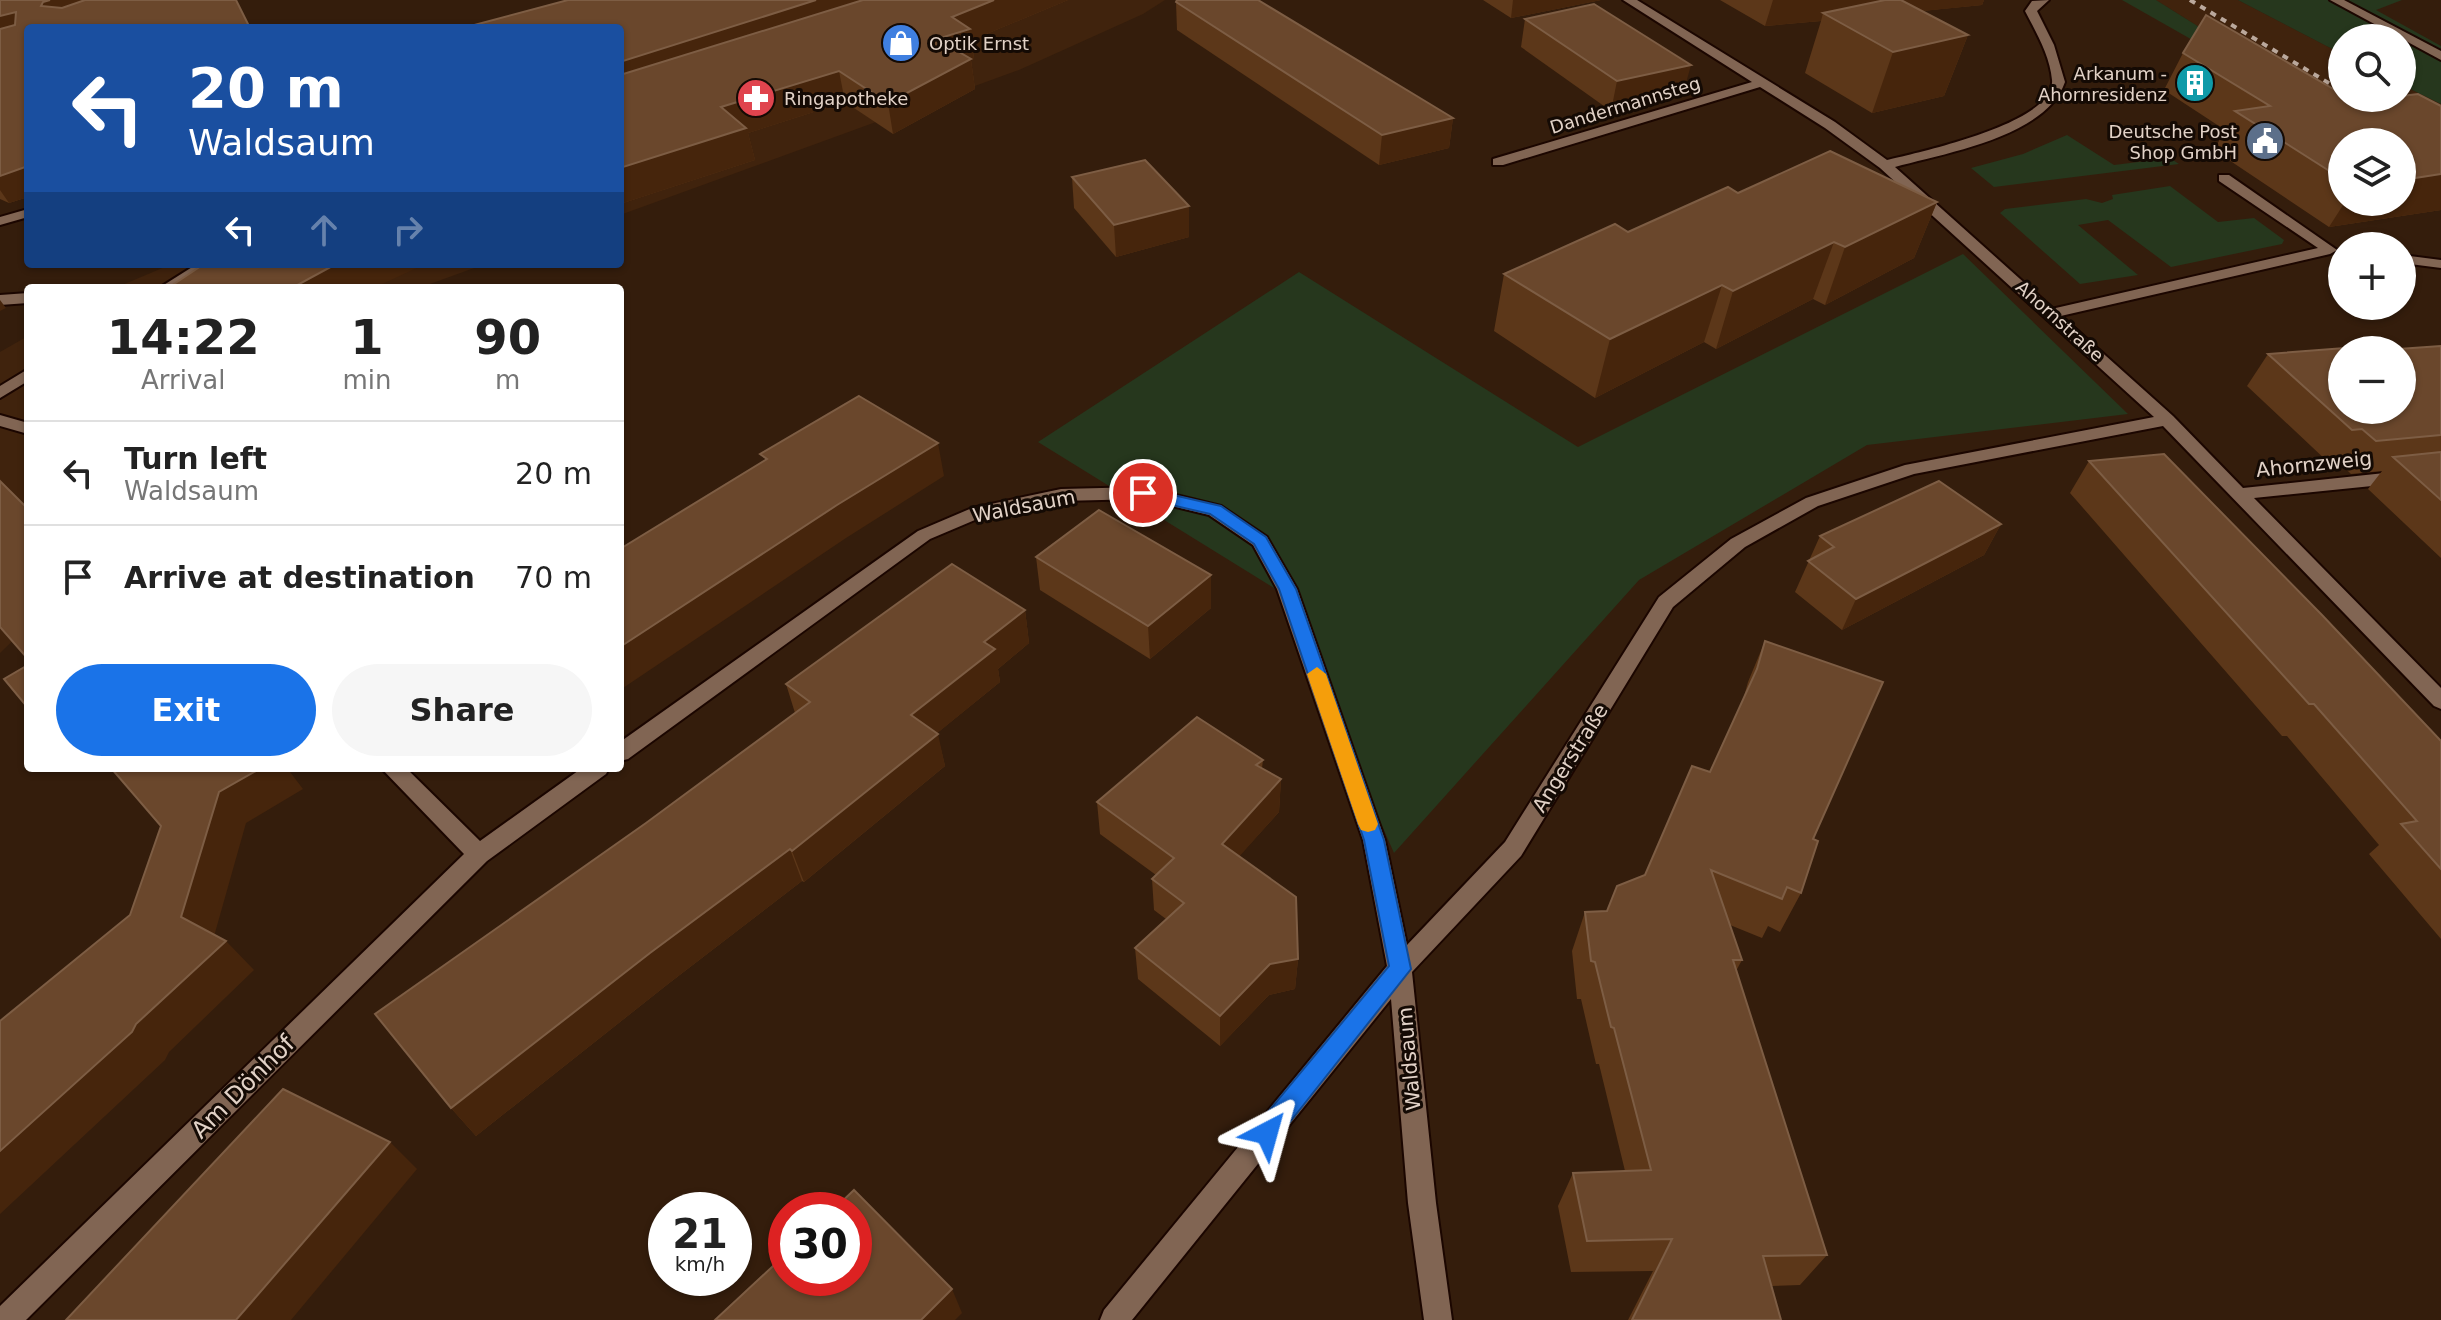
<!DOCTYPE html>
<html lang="en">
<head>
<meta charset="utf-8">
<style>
	:root { --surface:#fff; --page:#f6f6f6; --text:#222; --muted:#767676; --line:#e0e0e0; --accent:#1a73e8 }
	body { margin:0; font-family:"DejaVu Sans",sans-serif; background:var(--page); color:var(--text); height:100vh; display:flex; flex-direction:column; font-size:30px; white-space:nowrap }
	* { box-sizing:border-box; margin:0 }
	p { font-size:26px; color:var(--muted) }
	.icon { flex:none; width:44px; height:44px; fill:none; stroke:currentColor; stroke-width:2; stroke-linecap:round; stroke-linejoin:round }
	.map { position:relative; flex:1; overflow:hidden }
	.sheet { position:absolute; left:24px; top:284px; width:600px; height:488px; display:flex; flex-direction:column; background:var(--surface); border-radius:8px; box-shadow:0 2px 6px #0004 }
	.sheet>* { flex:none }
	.hud { position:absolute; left:24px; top:24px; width:600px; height:244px; border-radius:8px; box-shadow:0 2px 6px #0004; background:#1a4fa0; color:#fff; overflow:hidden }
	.tools { position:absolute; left:2328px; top:24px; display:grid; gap:16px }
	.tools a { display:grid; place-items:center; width:88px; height:88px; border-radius:50%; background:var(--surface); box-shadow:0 2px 6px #0004; font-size:40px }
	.speed { position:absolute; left:648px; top:1192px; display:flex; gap:16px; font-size:40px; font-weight:700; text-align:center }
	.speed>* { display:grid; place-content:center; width:104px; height:104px; border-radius:50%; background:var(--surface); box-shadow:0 2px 6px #0004; line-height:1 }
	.speed small { font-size:20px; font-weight:400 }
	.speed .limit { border:12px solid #d22; background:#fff; color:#111 }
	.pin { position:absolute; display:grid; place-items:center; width:68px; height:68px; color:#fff; margin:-34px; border:4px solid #fff; border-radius:50%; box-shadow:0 2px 8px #0007 }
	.me { position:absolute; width:88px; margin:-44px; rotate:39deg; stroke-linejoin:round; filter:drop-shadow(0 0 6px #0008) }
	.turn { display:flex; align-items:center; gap:28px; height:168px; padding:0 32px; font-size:36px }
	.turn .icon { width:104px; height:104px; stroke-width:2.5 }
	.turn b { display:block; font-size:56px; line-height:68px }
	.lanes { display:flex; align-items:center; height:76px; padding:0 32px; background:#0003; justify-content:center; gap:40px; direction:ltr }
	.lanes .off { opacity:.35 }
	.eta { display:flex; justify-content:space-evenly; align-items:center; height:136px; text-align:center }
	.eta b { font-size:48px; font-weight:700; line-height:56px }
	.action { display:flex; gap:16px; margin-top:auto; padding:16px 32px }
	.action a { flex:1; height:92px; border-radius:48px; background:var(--accent); color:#fff; font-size:32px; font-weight:700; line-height:92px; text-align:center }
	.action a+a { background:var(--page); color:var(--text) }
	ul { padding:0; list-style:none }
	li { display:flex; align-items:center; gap:24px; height:104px; padding:0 32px; border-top:2px solid var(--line) }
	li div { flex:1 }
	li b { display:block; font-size:30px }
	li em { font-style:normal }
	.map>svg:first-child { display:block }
	.built { fill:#40230d }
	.green { fill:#26371d }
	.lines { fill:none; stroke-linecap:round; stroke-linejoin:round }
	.lane-casing { stroke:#1b0600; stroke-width:4 }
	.street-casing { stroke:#1b0600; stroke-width:4 }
	.secondary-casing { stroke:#1b0600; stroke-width:4 }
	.lane { fill:#816553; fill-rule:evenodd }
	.street { fill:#816553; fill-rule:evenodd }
	.secondary { fill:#816553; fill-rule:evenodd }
	.rail { stroke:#baa89c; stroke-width:4; stroke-dasharray:6 6; stroke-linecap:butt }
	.wall { fill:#5c3719; fill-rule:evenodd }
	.shaded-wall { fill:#46250c }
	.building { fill:#6a472c; stroke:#7d5d44; stroke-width:2 }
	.route { fill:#1a73e8; stroke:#114b97; stroke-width:2 }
	.slow { fill:#f59e0b }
	.labels { text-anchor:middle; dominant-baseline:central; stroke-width:6; stroke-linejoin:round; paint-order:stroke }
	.far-poi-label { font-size:18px; fill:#e2d2c7; stroke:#140a04; text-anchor:start }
	.far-street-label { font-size:18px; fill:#e2d2c7; stroke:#140a04 }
	.street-label { font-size:20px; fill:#e2d2c7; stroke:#140a04 }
	.near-street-label { font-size:24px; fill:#e2d2c7; stroke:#140a04 }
</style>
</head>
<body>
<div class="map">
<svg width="2441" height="1320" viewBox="0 0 2441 1320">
	<rect width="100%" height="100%" fill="#341d0c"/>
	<g class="built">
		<path d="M784 0H1165L1143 14 1019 70 620 215V73Z"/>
		<path d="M2156 0H2238L2342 54V98H2402V85L2441 104V207L2402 142H2342L2247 57Z"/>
		<path d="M172 264H485L419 288H115Z"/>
		<path d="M28 336V626L0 653V352Z"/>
	</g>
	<g class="green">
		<path d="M2122 0H2156L2247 57 2196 42Z"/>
		<path d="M2238 0H2402L2376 10 2441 46V104L2402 85V38H2342V54Z"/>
		<path d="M2067 135 2114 165 2170 158 2179 164 1994 187 1971 168 2023 154Z"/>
		<path d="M2170 186 2218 222 2254 218 2284 240 2282 244 2171 267 2108 220 2078 225 2138 275 2080 284 2000 213 2005 209 2086 199 2102 203 2113 199 2112 195Z"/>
		<path d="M1963 254 2128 414 1867 445 1639 580 1394 853 1279 591 1038 442 1299 272 1578 447Z"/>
	</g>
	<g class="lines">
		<g class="lane-casing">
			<g id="lane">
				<path d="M2219 175H2229L2337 250 2330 254 2052 318 2047 316V310L2318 248 2219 181Z"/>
				<path d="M2402 255 2441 260V268L2402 263Z"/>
				<path d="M28 293V303L0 305V295Z"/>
			</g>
		</g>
		<g class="street-casing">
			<g id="street">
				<path d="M1623 0H1637L1835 122 1887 160C1919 152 2056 123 2052 80 2050 56 2036 32 2025 11L2032 1 2049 0 2037 11 2054 45 2065 82C2046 137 1945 153 1895 167L2173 416 2243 488 2441 467V479L2254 498 2441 688V709L2434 706 2163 426 1914 474 1818 506 1745 547 1673 607 1521 856 1412 972 1436 1203 1452 1320H1424L1408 1203 1391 999 1132 1320H1100L1104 1310 1387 966 1363 840 1277 589 1253 545 1209 515 1143 499 1061 501 982 517 930 539 628 759 620 761V742L918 531 972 508 1061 489 1143 487 1221 506 1267 537 1297 589 1385 840 1407 945 1505 842 1659 597 1731 539 1806 498 1905 465 2154 417 1880 168 1825 128 1760 87 1503 165H1493V159L1752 82Z"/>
				<path d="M2330 0H2344L2441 51V60Z"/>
				<path d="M28 209V217L0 225V217Z"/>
				<path d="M0 415 28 423V434L0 426Z"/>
				<path d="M381 768H406L480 841 582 768H609L606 774 487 861 26 1320H0V1306L464 854Z"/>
			</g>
		</g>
		<g class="secondary-casing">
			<g id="secondary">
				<path d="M197 264H215L178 288H159Z"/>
				<path d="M28 369V381L0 398V386Z"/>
			</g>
		</g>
		<use href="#lane" class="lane"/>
		<use href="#street" class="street"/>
		<use href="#secondary" class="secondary"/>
		<path class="rail" d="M2190 0 2342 91"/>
	</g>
	<g class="wall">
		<path d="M0 0 28 28V197L9 203 0 199Z"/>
		<path d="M568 0H1068L972 40 974 59 971 60 975 89 893 134 845 102 748 133 755 160 620 204V28Z"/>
		<path d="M1483 0H1601L1511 18Z"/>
		<path d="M1720 0H1984L1982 5 1921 11 1968 35 1944 96 1872 113 1805 73 1821 21 1765 26Z"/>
		<path d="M1176 2 1453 118 1449 148 1379 165 1177 30Z"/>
		<path d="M1525 19 1683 94 1611 111 1521 47Z"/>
		<path d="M2183 53 2355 102 2441 106V210L2329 227 2214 150 2225 130 2164 90ZM2342 142 2402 202H2342Z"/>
		<path d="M1072 177 1189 206V237L1116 257 1074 208Z"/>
		<path d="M1738 193 1937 202 1914 258 1825 305 1813 299 1716 349 1704 342 1595 398 1494 331 1504 274 1628 232Z"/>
		<path d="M2441 346V558L2368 489 2382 471 2351 474 2338 461 2328 462 2247 386 2268 354 2342 410Z"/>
		<path d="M2089 461 2441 741V939L2369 854 2379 845 2287 736H2282L2070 493Z"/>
		<path d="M2001 524 1984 555 1842 630 1795 592 1820 536Z"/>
		<path d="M1036 557 1211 575V608L1150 659 1040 590Z"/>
		<path d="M1025 610 1029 643 998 669 1000 682 937 733 945 766 804 882 802 881 668 984 476 1136 451 1108 646 823 795 713 786 684Z"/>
		<path d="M1765 641 1813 839 1801 893 1780 932 1768 926 1762 938 1730 925 1742 960 1736 971 1827 1255 1800 1285 1771 1286 1781 1320H1628L1653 1271 1571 1272 1558 1206 1573 1173 1625 1171 1599 1064H1596L1581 999H1577L1572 951 1585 912 1607 911 1645 875 1710 772 1743 700 1748 682Z"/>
		<path d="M1263 760 1262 768 1281 779 1279 812 1239 856 1298 959 1295 989 1269 995 1220 1046 1138 979 1135 948 1166 919 1154 910 1152 879 1156 875 1100 834 1097 802Z"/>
	</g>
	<g class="shaded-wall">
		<path d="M50 0H128L57 25 41 6 43 2Z"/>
		<path d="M816 0H912L620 96V62Z"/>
		<path d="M994 0H1068L972 40 974 59 971 60 975 89 893 134 888 103 937 39 952 17Z"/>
		<path d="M1513 0H1601L1511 18Z"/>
		<path d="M1773 0H1984L1982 5 1835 20 1823 13 1821 21 1765 26Z"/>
		<path d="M16 12 28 32 0 44V16Z"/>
		<path d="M1968 35 1944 96 1872 113 1893 52Z"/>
		<path d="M1691 65 1683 94 1611 111 1617 81Z"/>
		<path d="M839 71 845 102 748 133 755 160 620 204V168L721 107Z"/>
		<path d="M1453 118 1449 148 1379 165 1382 135Z"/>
		<path d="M28 166V197L9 203 0 190V176Z"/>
		<path d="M2441 174V210L2329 227 2345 202H2402V180Z"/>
		<path d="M1937 202 1914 258 1825 305 1845 247Z"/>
		<path d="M1189 206V237L1116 257 1114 225Z"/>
		<path d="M1834 242 1813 299 1716 349 1733 291Z"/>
		<path d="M336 264H425L374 288H292Z"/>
		<path d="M1722 285 1704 342 1595 398 1610 339Z"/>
		<path d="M0 300 6 308 0 311Z"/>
		<path d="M938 443 944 476 846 538 620 690V647L837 505Z"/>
		<path d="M2001 524 1984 555 1842 630 1856 599Z"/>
		<path d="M1211 575V608L1150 659 1148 626Z"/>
		<path d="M1025 610 1029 643 998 669 1000 682 919 748 911 715 984 642Z"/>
		<path d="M938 734 945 766 804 882 792 851Z"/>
		<path d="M261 768H287L303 789 246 823 211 947 181 917 219 792Z"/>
		<path d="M1281 779 1279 812 1222 876V844Z"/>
		<path d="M790 849 802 881 668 984 476 1136 451 1108 650 953Z"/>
		<path d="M226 941 254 970 169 1052 165 1060 0 1214V1151Z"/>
		<path d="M1298 959 1295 989 1269 995 1220 1046V1016L1270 964Z"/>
		<path d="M390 1142 417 1169 291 1320H236Z"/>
		<path d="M952 1289 962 1313 955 1320H921Z"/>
	</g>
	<g class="building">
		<path d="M0 0H50L43 2 41 6 62 8 85 0H236L250 28H28V166L0 176V29L15 25 16 12 0 16Z"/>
		<path d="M568 0H816L620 62V28H463Z"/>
		<path d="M863 0H994L952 17 970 29 937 39 971 59 888 103 839 71 721 107 746 128 620 168V75Z"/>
		<path d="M1177 0H1258L1453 118 1382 135 1176 2Z"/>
		<path d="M1885 0H1901L1968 35 1893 52 1823 13Z"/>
		<path d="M1594 4 1691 65 1617 81 1525 19Z"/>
		<path d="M2206 15 2342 94V98H2349L2355 102 2386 98H2402V96L2418 94 2441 106V174L2402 180V142H2342V179L2235 111 2270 106 2183 53Z"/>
		<path d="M1830 151 1937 202 1845 247 1834 242 1733 291 1722 285 1610 339 1504 274 1615 224 1628 232 1728 187 1738 193Z"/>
		<path d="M1145 160 1189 206 1114 225 1072 177Z"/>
		<path d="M204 264H336L292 288H168Z"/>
		<path d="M2441 346V435L2376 441 2362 429 2352 430 2268 354 2358 347 2362 350H2342V410H2402V350H2384Z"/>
		<path d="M859 396 938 443 837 505 620 647V549L767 459 760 454Z"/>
		<path d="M2441 452V500L2393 457Z"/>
		<path d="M2164 454 2322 615 2441 741V869L2401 824 2417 821 2314 704H2309L2089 461Z"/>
		<path d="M0 481 28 509V659L0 627Z"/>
		<path d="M1939 481 2001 524 1856 599 1808 561 1834 547 1820 536Z"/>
		<path d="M1099 510 1211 575 1148 626 1036 557Z"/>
		<path d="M952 564 1025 610 984 642 995 649 911 715 938 734 792 851 790 849 650 953 451 1108 375 1014 646 823 810 702 786 684Z"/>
		<path d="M1765 641 1883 682 1813 839 1818 841 1801 893 1787 887 1782 899 1711 870 1742 960H1733L1827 1255 1763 1256 1781 1320H1632L1672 1239 1587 1241 1573 1173 1651 1170 1614 1028 1611 1027 1595 962 1591 961 1585 912 1607 911 1617 886 1645 875 1692 766 1710 772 1757 669Z"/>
		<path d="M28 665V708L4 679Z"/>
		<path d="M1197 717 1263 760 1256 765 1281 779 1222 844 1296 897 1298 959 1270 964 1220 1016 1135 948 1184 903 1152 879 1174 858 1097 802Z"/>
		<path d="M111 768H261L219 792 181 917 226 941 136 1024 132 1032 0 1151V1021L130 915 161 826Z"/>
		<path d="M283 1089 390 1142 236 1320H66Z"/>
		<path d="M854 1190 952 1289 921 1320H715L786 1254V1278H854V1210H833Z"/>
	</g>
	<path class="route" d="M1143 488 1221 506 1266 537 1296 589 1384 840 1411 969 1275 1141 1267 1144 1258 1141 1255 1133 1258 1124 1389 966 1364 840 1279 589 1254 544 1210 514 1137 497V490Z"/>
	<path class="slow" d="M1317 667 1326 674 1378 824 1375 830 1368 832 1361 830 1358 824 1307 674Z"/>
	<defs>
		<g id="shop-disc" transform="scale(2)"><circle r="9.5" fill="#3f7fe0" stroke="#140a04"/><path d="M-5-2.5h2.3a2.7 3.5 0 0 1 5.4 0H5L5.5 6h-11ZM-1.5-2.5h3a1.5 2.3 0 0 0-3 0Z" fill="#fff"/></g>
		<g id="building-disc" transform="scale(2)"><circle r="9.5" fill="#0f9aa8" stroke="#140a04"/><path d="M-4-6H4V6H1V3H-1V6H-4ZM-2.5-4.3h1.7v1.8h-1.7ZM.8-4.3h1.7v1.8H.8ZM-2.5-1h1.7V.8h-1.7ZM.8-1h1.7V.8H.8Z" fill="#fff"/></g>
		<g id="pharmacy-disc" transform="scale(2)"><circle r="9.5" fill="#e0444e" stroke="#140a04"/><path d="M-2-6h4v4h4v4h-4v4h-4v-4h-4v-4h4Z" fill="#fff"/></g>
		<g id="civic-disc" transform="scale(2)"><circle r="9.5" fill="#5c6f8a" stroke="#140a04"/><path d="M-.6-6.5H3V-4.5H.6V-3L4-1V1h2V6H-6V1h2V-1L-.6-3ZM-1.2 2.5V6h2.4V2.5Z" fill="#fff"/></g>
	</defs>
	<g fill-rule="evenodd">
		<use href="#shop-disc" x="901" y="43"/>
		<use href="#building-disc" x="2195" y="83"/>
		<use href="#pharmacy-disc" x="756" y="98"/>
		<use href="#civic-disc" x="2265" y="141"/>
	</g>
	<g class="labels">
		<g class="far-poi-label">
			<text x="929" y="43">Optik Ernst</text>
			<text x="2167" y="73" text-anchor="end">Arkanum -<tspan x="2167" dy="21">Ahornresidenz</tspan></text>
			<text x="784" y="98">Ringapotheke</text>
			<text x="2237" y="131" text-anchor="end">Deutsche Post<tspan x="2237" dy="21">Shop GmbH</tspan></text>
		</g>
		<g class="far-street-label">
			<text transform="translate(1625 105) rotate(-17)">Dandermannsteg</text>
			<text transform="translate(2060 321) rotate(42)">Ahornstraße</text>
		</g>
		<g class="street-label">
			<text transform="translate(2314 464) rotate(-6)">Ahornzweig</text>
			<text transform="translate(1024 506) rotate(-11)">Waldsaum</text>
			<text transform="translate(1570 758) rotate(-58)">Angerstraße</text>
			<text transform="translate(1409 1059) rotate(-95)">Waldsaum</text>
		</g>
		<g class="near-street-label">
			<text transform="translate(243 1087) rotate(-45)">Am Dönhof</text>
		</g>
	</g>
</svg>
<div class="tools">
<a><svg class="icon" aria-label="search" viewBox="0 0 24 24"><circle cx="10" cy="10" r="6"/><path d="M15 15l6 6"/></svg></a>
<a><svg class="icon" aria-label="layers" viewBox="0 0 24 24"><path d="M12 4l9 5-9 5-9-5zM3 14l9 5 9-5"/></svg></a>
<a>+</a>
<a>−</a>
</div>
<div class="speed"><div>21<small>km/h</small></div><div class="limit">30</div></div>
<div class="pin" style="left:1143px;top:493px;background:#d93025"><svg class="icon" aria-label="arrive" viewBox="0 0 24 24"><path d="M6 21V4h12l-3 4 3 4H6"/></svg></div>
<svg class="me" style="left:1267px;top:1133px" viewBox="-20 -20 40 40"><path d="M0-17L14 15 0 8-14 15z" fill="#1a73e8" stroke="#fff" stroke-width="4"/></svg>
<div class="hud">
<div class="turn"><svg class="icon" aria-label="left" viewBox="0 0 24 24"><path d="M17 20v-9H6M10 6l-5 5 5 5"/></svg><div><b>20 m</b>Waldsaum</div></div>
<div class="lanes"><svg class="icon" aria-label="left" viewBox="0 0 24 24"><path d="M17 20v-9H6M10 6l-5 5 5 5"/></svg><svg class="icon off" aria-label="ahead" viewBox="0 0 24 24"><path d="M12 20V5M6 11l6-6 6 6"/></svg><svg class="icon off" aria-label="right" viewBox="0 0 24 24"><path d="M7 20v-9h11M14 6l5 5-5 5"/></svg></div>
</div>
<section class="sheet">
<div class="eta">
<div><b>14:22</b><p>Arrival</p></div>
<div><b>1</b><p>min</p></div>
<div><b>90</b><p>m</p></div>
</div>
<ul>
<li><svg class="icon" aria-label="left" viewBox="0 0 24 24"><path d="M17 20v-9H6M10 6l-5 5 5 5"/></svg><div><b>Turn left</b><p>Waldsaum</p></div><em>20 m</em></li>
<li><svg class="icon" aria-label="arrive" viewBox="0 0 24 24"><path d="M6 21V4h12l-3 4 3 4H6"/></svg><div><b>Arrive at destination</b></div><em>70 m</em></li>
</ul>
<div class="action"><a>Exit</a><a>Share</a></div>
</section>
</div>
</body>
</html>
